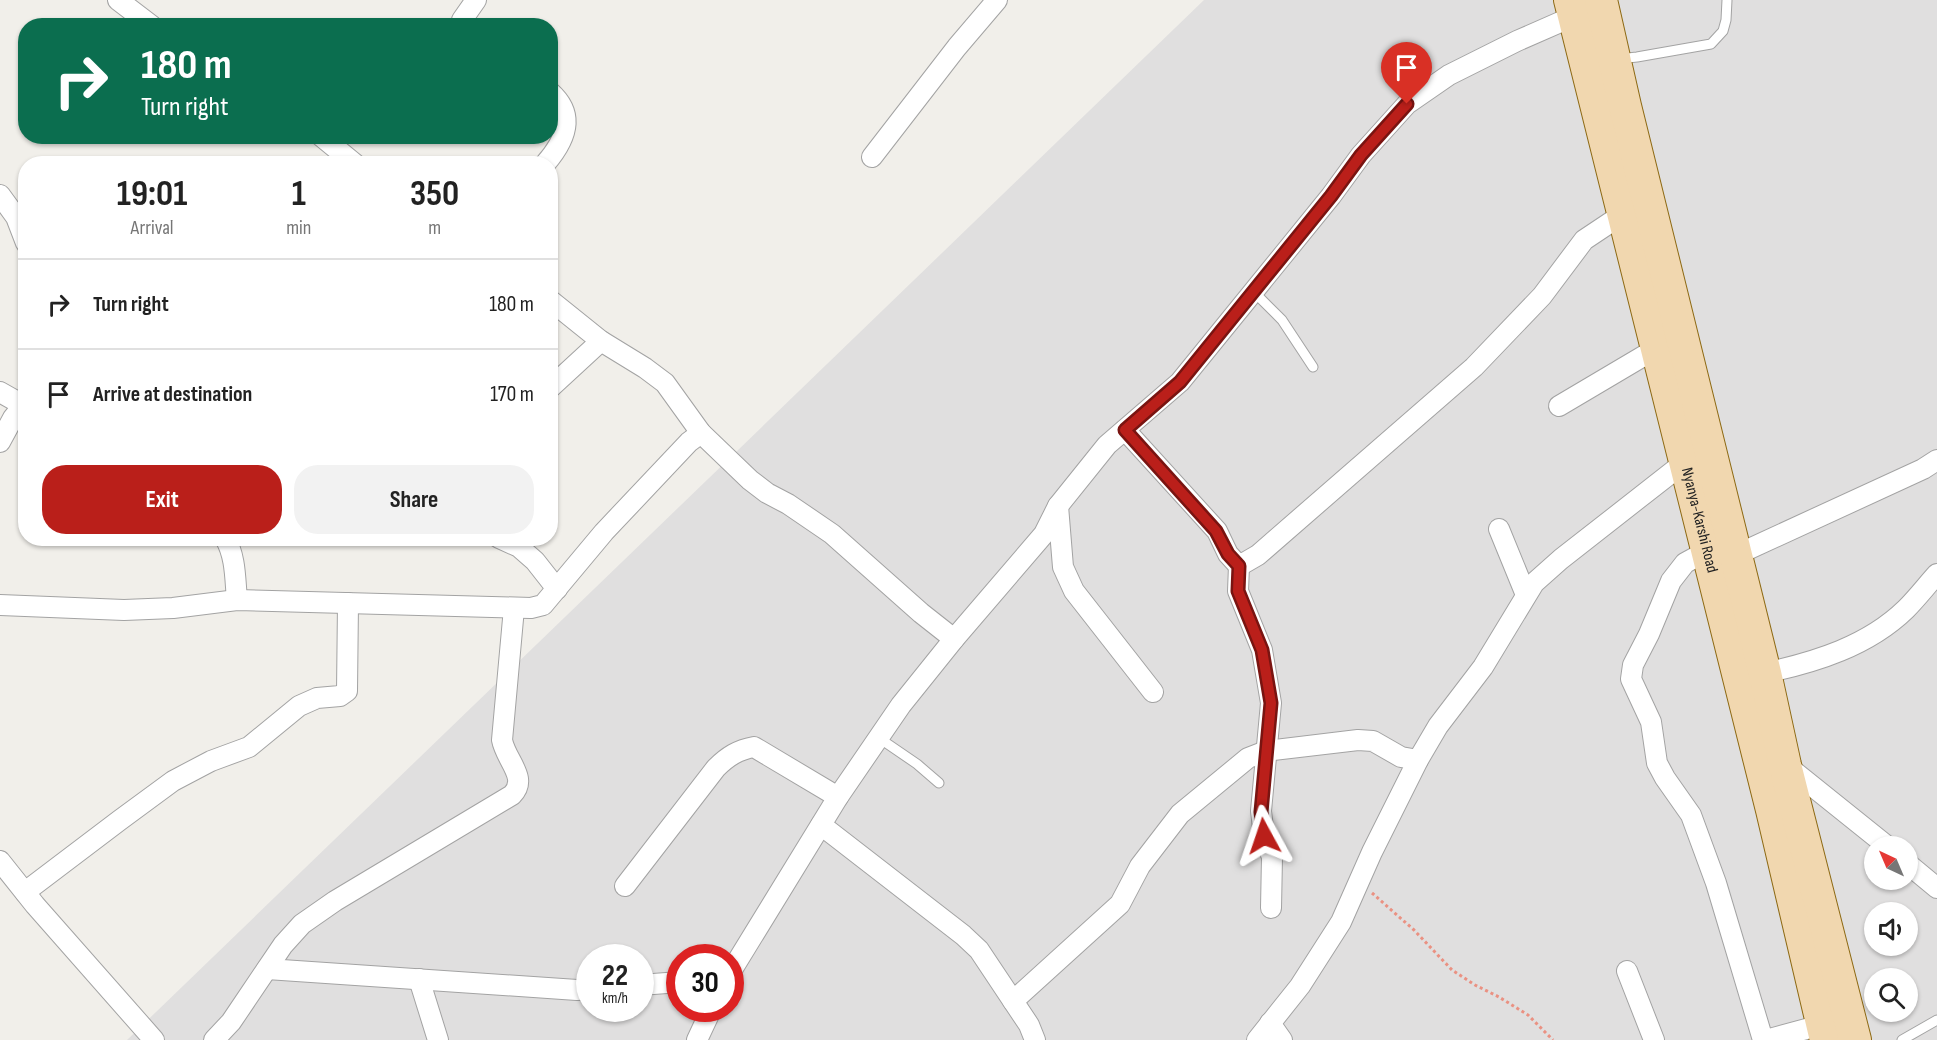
<!DOCTYPE html>
<html lang="en">
<head>
<meta charset="utf-8">
<style>
	:root { --surface:#fff; --page:#f2f2f2; --text:#222; --muted:#767676; --line:#e0e0e0; --accent:#ba1f1a }
	body { margin:0; font-family:"Sofia Sans Condensed",sans-serif; background:var(--page); color:var(--text); height:100vh; display:flex; flex-direction:column; font-size:22px; white-space:nowrap }
	* { box-sizing:border-box; margin:0 }
	p { font-size:20px; color:var(--muted) }
	.icon { flex:none; width:33px; height:33px; fill:none; stroke:currentColor; stroke-width:2; stroke-linecap:round; stroke-linejoin:round }
	.map { position:relative; flex:1; overflow:hidden }
	.side { position:absolute; left:18px; top:156px; width:540px; height:390px; display:flex; flex-direction:column; background:var(--surface); border-radius:24px; box-shadow:0 2px 4px #0004 }
	.side>* { flex:none }
	.hud { position:absolute; left:18px; top:18px; width:540px; height:126px; border-radius:24px; box-shadow:0 2px 4px #0004; background:#0b6e4f; color:#fff; overflow:hidden }
	.needle { width:39px; rotate:316deg }
	.tools { position:absolute; left:1864px; top:836px; display:grid; gap:12px }
	.tools a { display:grid; place-items:center; width:54px; height:54px; border-radius:50%; background:var(--surface); box-shadow:0 2px 4px #0004; font-size:30px }
	.speed { position:absolute; left:576px; top:944px; display:flex; gap:12px; font-size:30px; font-weight:700; text-align:center }
	.speed>* { display:grid; place-content:center; width:78px; height:78px; border-radius:50%; background:var(--surface); box-shadow:0 2px 4px #0004; line-height:1 }
	.speed small { font-size:15px; font-weight:400 }
	.speed .limit { border:9px solid #d22; background:#fff; color:#111 }
	.pin { position:absolute; display:grid; place-items:center; width:51px; height:51px; color:#fff; margin:-62px -26px; border-radius:50% 50% 50% 0; rotate:-45deg; box-shadow:0 0 6px #0007 }
	.pin .icon { rotate:45deg }
	.me { position:absolute; width:66px; margin:-33px; rotate:355deg; stroke-linejoin:round; filter:drop-shadow(0 0 4px #0008) }
	.turn { display:flex; align-items:center; gap:21px; height:126px; padding:0 24px; font-size:27px }
	.turn .icon { width:78px; height:78px; stroke-width:2.5 }
	.turn b { display:block; font-size:42px; line-height:51px }
	.eta { display:flex; justify-content:space-evenly; align-items:center; height:102px; text-align:center }
	.eta b { font-size:36px; font-weight:700; line-height:42px }
	.primary-button { display:flex; gap:12px; margin-top:auto; padding:12px 24px }
	.primary-button a { flex:1; height:69px; border-radius:24px; background:var(--accent); color:#fff; font-size:24px; font-weight:700; line-height:69px; text-align:center }
	.primary-button a+a { background:var(--page); color:var(--text) }
	ul { padding:0; list-style:none }
	li { display:flex; align-items:center; gap:18px; height:90px; padding:0 24px; border-top:2px solid var(--line) }
	li div { flex:1 }
	li b { display:block; font-size:22px }
	li em { font-style:normal }
	.map>svg:first-child { display:block }
	.residential { fill:#e0dfdf; fill-rule:evenodd }
	.lines { fill:none; stroke-linecap:round; stroke-linejoin:round }
	.service-casing { stroke:#a3a3a3; stroke-width:11 }
	.minor-casing { stroke:#a3a3a3; stroke-width:22 }
	.primary-casing { stroke:#8d6913; stroke-width:34 }
	.path { stroke:#ea9182; stroke-width:3; stroke-dasharray:3 3; stroke-linecap:butt }
	.service { stroke:#fff; stroke-width:9 }
	.minor { stroke:#fff; stroke-width:20 }
	.primary { stroke:#f1d7af; stroke-width:32 }
	.route-casing { stroke:#791411; stroke-width:15 }
	.route { stroke:#ba1f1a; stroke-width:10 }
	.labels { text-anchor:middle; dominant-baseline:central; stroke-width:4.5; stroke-linejoin:round; paint-order:stroke }
	.street-label { font-size:16px; fill:#222; stroke:#fff }
</style>
</head>
<body>
<div class="map">
<svg width="1937" height="1040" viewBox="0 0 1937 1040">
	<rect width="100%" height="100%" fill="#f1efea"/>
	<path class="residential" d="M1204 0H1937V1040H127ZM1875 846H1908V879H1875ZM1875 912H1908V945H1875ZM590 957H640V1008H590ZM680 957H730V1008H680ZM1875 978H1908V1011H1875Z"/>
	<g class="lines">
		<g class="service-casing">
			<g id="service">
				<path d="M1620 55 1628 58 1637 57 1711 44 1723 31 1726 20 1727 0"/>
				<path d="M1253 291 1282 320 1313 367"/>
				<path d="M879 738 917 764 939 783"/>
				<path d="M1902 1040 1937 1020"/>
			</g>
		</g>
		<g class="minor-casing">
			<g id="minor">
				<path d="M118 0 152 26"/>
				<path d="M462 26V20L476 0"/>
				<path d="M321 136 355 164"/>
				<path d="M872 157 957 47 997 0"/>
				<path d="M545 164C565 141 577 116 550 92"/>
				<path d="M0 195 16 217 26 243"/>
				<path d="M550 300 601 341 645 368 665 383 701 433 750 480 767 493 788 504 832 534 921 613 954 639"/>
				<path d="M550 388 601 341"/>
				<path d="M0 392 23 405"/>
				<path d="M1559 406 1657 348"/>
				<path d="M1125 430 1217 531 1228 554 1239 566 1258 555 1474 367 1542 296 1584 240 1623 214"/>
				<path d="M0 442 13 418 26 402"/>
				<path d="M1058 506 1063 567 1074 591 1153 692"/>
				<path d="M1499 529 1526 595"/>
				<path d="M225 538C236 557 235 579 237 600"/>
				<path d="M499 538 519 547 535 561 557 589"/>
				<path d="M1707 551 1685 563 1671 581 1649 634 1633 665 1631 679 1651 722 1657 763 1665 778 1691 815 1716 883 1763 1040"/>
				<path d="M1736 555 1923 469 1937 460"/>
				<path d="M1239 566 1238 591 1262 650 1271 703 1261 811 1264 836 1272 857 1271 908"/>
				<path d="M0 605 124 610 173 608 237 600 531 608 543 605 604 532 689 442 701 433"/>
				<path d="M1765 673C1816 662 1868 646 1906 609 1917 598 1927 585 1937 574"/>
				<path d="M1786 765 1887 846"/>
				<path d="M821 825 963 935 979 950 1029 1025 1035 1040"/>
				<path d="M0 861 35 905 154 1040"/>
				<path d="M1908 864 1937 888"/>
				<path d="M625 886 716 768C728 756 738 750 754 747L838 797"/>
				<path d="M25 892 120 820 173 781 211 761 249 747 299 706 317 698 340 696 347 691 348 603"/>
				<path d="M267 969 577 990 590 989"/>
				<path d="M1627 971 1654 1040"/>
				<path d="M730 973 838 797 901 705 954 639 1044 534 1058 506 1107 445 1180 382 1331 196 1361 155 1407 104 1449 75 1517 41 1574 16"/>
				<path d="M419 979 438 1040"/>
				<path d="M640 985 680 982"/>
				<path d="M1013 1001 1120 904 1140 866 1180 814 1248 758 1266 751 1358 740 1373 741 1401 757 1418 760"/>
				<path d="M1270 1023 1282 1040"/>
				<path d="M214 1040 231 1022 283 945 302 924 335 901 512 795C529 778 506 761 502 740L514 608"/>
				<path d="M697 1040 712 1008"/>
				<path d="M1257 1040 1300 986 1341 922 1372 852 1418 760 1438 726 1483 667 1534 583 1561 559 1685 462"/>
				<path d="M1766 1040 1832 1022"/>
			</g>
		</g>
		<g class="primary-casing">
			<g id="primary">
				<path id="s1" d="M1570 0 1772 810 1826 1040"/>
				<path d="M1601 0 1625 106 1765 673 1785 765 1855 1040"/>
			</g>
		</g>
		<path class="path" d="M1372 893 1414 930 1452 970 1475 985 1499 997 1528 1015 1553 1040"/>
		<use href="#service" class="service"/>
		<use href="#minor" class="minor"/>
		<use href="#primary" class="primary"/>
	</g>
	<g class="lines">
		<g class="route-casing">
			<path id="route" d="M1264 836 1261 812 1271 703 1262 650 1238 591 1239 566 1228 554 1216 531 1125 430 1180 382 1331 196 1361 155 1407 104"/>
		</g>
		<use href="#route" class="route"/>
	</g>
	<g class="labels">
		<g class="street-label">
			<text stroke="none"><textPath href="#s1" startOffset="536">Nyanya-Karshi Road</textPath></text>
		</g>
	</g>
</svg>
<div class="tools">
<a><svg class="needle" viewBox="-14 -14 28 28"><path d="M0-13l5 13h-10z" fill="#e53935"/><path d="M0 13l5-13h-10z" fill="#767676"/></svg></a>
<a><svg class="icon" aria-label="sound" viewBox="0 0 24 24"><path d="M4 9h4l5-4v14l-5-4H4zM17 9q2 3 0 6"/></svg></a>
<a><svg class="icon" aria-label="search" viewBox="0 0 24 24"><circle cx="10" cy="10" r="6"/><path d="M15 15l6 6"/></svg></a>
</div>
<div class="speed"><div>22<small>km/h</small></div><div class="limit">30</div></div>
<div class="pin" style="left:1407px;top:104px;background:#d93025"><svg class="icon" aria-label="arrive" viewBox="0 0 24 24"><path d="M6 21V4h12l-3 4 3 4H6"/></svg></div>
<svg class="me" style="left:1264px;top:836px" viewBox="-20 -20 40 40"><path d="M0-17L14 15 0 8-14 15z" fill="#ba1f1a" stroke="#fff" stroke-width="4"/></svg>
<div class="hud">
<div class="turn"><svg class="icon" aria-label="right" viewBox="0 0 24 24"><path d="M7 20v-9h11M14 6l5 5-5 5"/></svg><div><b>180 m</b>Turn right</div></div>
</div>
<section class="side">
<div class="eta">
<div><b>19:01</b><p>Arrival</p></div>
<div><b>1</b><p>min</p></div>
<div><b>350</b><p>m</p></div>
</div>
<ul>
<li><svg class="icon" aria-label="right" viewBox="0 0 24 24"><path d="M7 20v-9h11M14 6l5 5-5 5"/></svg><div><b>Turn right</b></div><em>180 m</em></li>
<li><svg class="icon" aria-label="arrive" viewBox="0 0 24 24"><path d="M6 21V4h12l-3 4 3 4H6"/></svg><div><b>Arrive at destination</b></div><em>170 m</em></li>
</ul>
<div class="primary-button"><a>Exit</a><a>Share</a></div>
</section>
</div>
</body>
</html>
